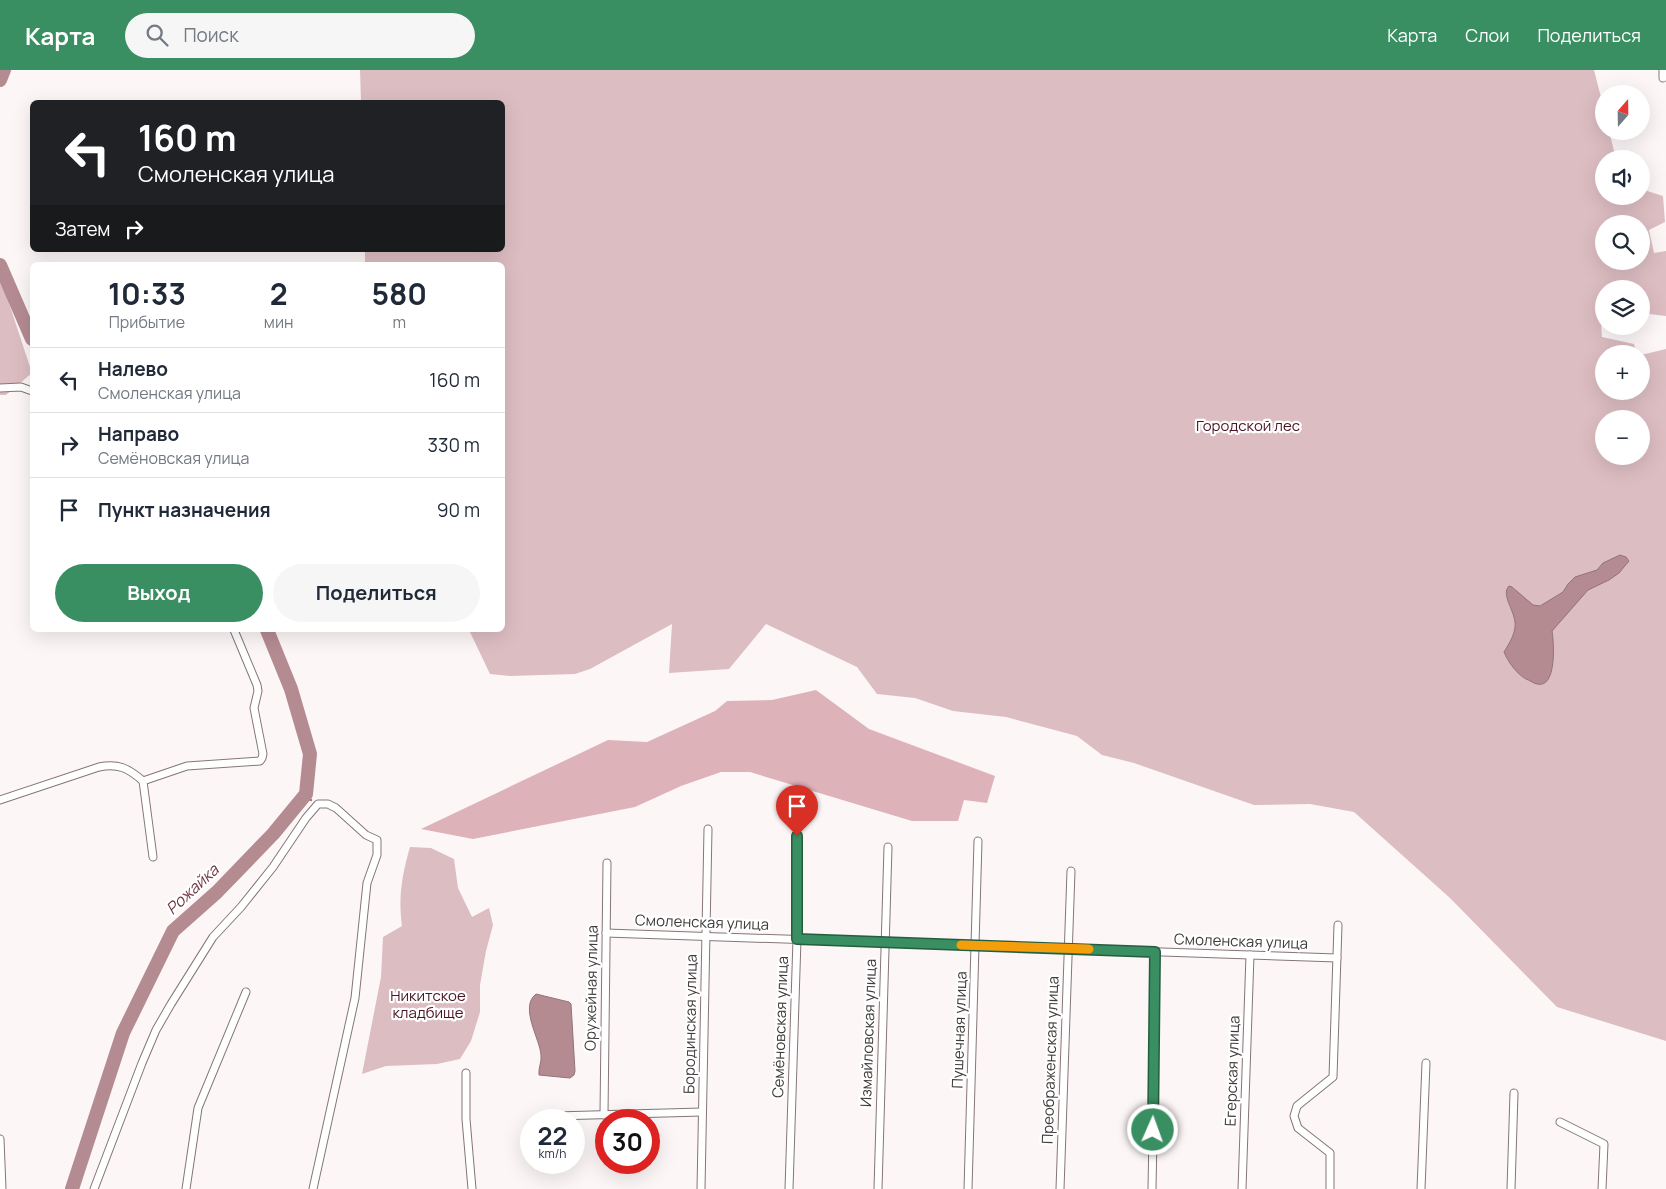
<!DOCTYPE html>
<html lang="ru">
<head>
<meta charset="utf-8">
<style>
	:root { --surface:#fff; --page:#f6f6f7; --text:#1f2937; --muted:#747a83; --line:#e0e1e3; --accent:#398f62 }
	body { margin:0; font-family:Manrope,sans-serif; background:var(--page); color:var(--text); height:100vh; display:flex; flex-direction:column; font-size:19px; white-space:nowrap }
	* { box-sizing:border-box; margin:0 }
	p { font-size:16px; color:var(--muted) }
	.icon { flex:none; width:28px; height:28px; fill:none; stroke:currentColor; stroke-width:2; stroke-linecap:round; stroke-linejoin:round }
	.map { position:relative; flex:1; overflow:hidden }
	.panel { position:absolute; left:30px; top:192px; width:475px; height:370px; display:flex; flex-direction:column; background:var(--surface); border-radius:8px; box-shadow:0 5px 20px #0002 }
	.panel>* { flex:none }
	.banner { position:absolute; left:30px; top:30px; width:475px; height:152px; border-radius:8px; box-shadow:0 5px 20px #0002; background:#202124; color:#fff; overflow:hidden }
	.needle { width:32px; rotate:20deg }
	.tools { position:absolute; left:1595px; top:15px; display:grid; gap:10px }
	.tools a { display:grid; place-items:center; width:55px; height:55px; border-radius:50%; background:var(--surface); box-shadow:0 5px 20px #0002; font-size:25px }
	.speed { position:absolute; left:520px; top:1039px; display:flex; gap:10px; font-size:25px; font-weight:700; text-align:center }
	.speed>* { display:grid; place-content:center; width:65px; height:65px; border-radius:50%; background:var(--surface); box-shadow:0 5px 20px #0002; line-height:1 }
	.speed small { font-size:12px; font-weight:400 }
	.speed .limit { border:8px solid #d22; background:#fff; color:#111 }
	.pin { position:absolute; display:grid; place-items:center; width:42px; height:42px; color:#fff; margin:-51px -21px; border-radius:50% 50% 50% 0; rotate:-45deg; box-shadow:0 0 5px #0007 }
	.pin .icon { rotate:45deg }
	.me { position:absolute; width:55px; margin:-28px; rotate:2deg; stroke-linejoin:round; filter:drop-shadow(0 0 4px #0008) }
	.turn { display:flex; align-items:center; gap:18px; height:105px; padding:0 25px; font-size:22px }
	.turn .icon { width:65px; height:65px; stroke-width:2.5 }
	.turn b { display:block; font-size:35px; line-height:42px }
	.then { display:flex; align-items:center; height:48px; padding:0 25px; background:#0003; gap:10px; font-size:19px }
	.eta { display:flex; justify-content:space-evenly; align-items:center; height:85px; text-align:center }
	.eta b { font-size:30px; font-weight:700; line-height:35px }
	.primary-button { display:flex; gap:10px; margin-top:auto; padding:10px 25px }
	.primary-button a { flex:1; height:58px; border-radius:30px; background:var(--accent); color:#fff; font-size:20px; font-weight:700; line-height:58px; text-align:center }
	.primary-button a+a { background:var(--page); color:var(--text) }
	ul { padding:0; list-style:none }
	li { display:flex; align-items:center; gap:15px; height:65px; padding:0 25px; border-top:1px solid var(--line) }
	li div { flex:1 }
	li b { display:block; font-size:19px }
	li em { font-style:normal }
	header { display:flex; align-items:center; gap:30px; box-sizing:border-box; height:70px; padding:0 25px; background:var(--accent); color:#fff }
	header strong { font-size:24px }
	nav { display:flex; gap:28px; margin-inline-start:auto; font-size:18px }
	.search { width:350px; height:45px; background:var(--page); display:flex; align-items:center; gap:12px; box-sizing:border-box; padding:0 18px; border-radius:28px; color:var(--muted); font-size:19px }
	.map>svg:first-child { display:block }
	.green { fill:#dcbdc2; fill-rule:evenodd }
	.forest { fill:#deb2b9 }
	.water { fill:#b58b92; stroke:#927378 }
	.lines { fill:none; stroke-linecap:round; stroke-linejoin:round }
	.stream { stroke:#927378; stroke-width:2.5 }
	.river { stroke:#b58b92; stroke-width:14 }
	.street-casing { stroke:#857678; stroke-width:9 }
	.street { stroke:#fff; stroke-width:7 }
	.route-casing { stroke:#255d40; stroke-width:12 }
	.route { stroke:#398f62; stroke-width:9 }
	.slow { stroke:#f59e0b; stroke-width:9 }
	.labels { text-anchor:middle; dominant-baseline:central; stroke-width:4.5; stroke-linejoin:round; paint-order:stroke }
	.park-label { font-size:15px; fill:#491423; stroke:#fff }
	.street-label { font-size:15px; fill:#413b3b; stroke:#fff }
	.water-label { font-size:16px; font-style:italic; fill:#6f3642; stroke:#fff }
</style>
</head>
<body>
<header>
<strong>Карта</strong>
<div class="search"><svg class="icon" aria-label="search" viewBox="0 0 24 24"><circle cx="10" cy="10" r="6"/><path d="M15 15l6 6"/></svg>Поиск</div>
<nav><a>Карта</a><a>Слои</a><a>Поделиться</a></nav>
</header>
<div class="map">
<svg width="1666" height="1119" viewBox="0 0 1666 1119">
	<rect width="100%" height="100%" fill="#fdf6f7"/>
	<g class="green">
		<path d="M360 0H1594L1604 39V61H1609L1616 89H1604V126H1641V119L1663 126 1665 152 1649 160 1654 183 1666 181V246L1641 243V219H1604V247L1601 252 1602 267 1634 274 1636 284H1604V321H1641V285L1666 279V971L1557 937 1450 828 1354 742 1310 734 1254 735 1134 693 1102 685 1077 666 1006 647 953 641 915 628 877 624 857 597 766 554 729 599 669 603 672 554 590 599 575 604 510 606 490 604 469 560H502V195H365V180H502V32H361ZM1604 154H1641V191H1604ZM1604 349H1641V386H1604Z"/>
		<path d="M0 213 7 227 32 303 6 325H0Z"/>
		<path d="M410 777 431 778 454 789 458 818 472 847 489 838 493 855 486 881 480 915V942L471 971 460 989 437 994 386 996 362 1004 381 907 383 867 402 856C398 827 402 805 410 777Z"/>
	</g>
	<path class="forest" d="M816 620 869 659 995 706 987 733 964 730 958 751H912L750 702H721L681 716 635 737 473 769 421 759 608 670 647 672 715 641 727 631 772 630Z"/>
	<g class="water">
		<path d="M1620 485 1626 487 1629 491 1619 503 1609 510 1588 520 1552 561C1554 572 1557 619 1537 614 1533 613 1529 610 1526 609 1517 604 1508 592 1504 582 1509 574 1514 566 1515 557 1517 543 1500 525 1509 516L1512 517 1533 535 1540 536 1563 522 1568 514 1575 507 1597 500 1603 493Z"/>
		<path d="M536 924 569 932 571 934 575 1001 574 1005 570 1008 539 1005C538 998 542 992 541 985 540 969 519 937 536 924Z"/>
	</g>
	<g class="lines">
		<path class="stream" d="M306 724 307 728 311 730"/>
		<g class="river">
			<path d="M0 10 4 0"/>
			<path d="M0 195 32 269"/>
			<path d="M72 1119 123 963 173 861 217 822 273 764 306 724 310 684 291 619 267 560"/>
		</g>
		<g class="street-casing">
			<g id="street">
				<path d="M1663 0V8"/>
				<path d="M0 318 21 317 32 321"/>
				<path d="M143 711 187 696 260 691 262 688 263 684 254 638 258 621 257 615 234 560"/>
				<path d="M0 730 99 697C118 693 128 698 143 711L153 787"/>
				<path d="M606 863 1337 888"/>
				<path d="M466 1003V1049L472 1119"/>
				<path d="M604 1045 607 793"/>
				<path d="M555 1046 702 1042"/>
				<path d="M1560 1052 1604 1074 1602 1119"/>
				<path d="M0 1069 2 1119"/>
				<path d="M94 1119 142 993 156 960 171 934 213 867 241 837 273 797 306 748 318 734H328L336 738 366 765 377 770V785L367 813 355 928 313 1119"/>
				<path d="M186 1119 198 1038 246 922"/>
				<path d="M701 1119 708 759"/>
				<path d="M789 1119 797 869V766"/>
				<path d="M878 1119 888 777"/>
				<path d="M968 1119 978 771"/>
				<path d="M1060 1119 1071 801"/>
				<path d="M1152 1119 1155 953V882"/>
				<path d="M1242 1119 1250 885"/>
				<path d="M1330 1119V1083L1298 1058 1294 1046 1297 1036 1333 1007 1338 855"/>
				<path d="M1421 1119 1426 993"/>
				<path d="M1511 1119 1514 1023"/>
			</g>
		</g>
		<use href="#street" class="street"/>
	</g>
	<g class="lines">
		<g class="route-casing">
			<path id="route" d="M797 766V869L1155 882 1153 1060"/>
		</g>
		<use href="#route" class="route"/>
		<path class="slow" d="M961 875 1089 879"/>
	</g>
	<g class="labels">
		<g class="park-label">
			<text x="1248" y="355">Городской лес</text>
			<text x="428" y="925">Никитское<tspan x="428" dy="17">кладбище</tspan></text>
		</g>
		<g class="street-label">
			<text transform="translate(702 852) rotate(2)">Смоленская улица</text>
			<text transform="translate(1241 871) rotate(2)">Смоленская улица</text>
			<text transform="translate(591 918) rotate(-89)">Оружейная улица</text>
			<text transform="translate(690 954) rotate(-89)">Бородинская улица</text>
			<text transform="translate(780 957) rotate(-88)">Семёновская улица</text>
			<text transform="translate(959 960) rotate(-88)">Пушечная улица</text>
			<text transform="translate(868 963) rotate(-88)">Измайловская улица</text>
			<text transform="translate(1050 990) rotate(-88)">Преображенская улица</text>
			<text transform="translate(1232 1001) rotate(-88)">Егерская улица</text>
		</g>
		<g class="water-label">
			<text transform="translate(192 819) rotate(-43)">Рожайка</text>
		</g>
	</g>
</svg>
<div class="tools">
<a><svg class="needle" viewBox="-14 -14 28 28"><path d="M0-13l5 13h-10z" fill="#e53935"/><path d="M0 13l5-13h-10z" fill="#747a83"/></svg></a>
<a><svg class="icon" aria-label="sound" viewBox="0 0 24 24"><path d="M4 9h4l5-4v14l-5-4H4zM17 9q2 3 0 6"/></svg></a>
<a><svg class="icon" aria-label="search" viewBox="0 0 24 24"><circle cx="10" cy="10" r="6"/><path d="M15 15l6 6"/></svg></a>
<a><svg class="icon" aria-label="layers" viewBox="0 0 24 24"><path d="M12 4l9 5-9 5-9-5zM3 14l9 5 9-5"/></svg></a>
<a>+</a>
<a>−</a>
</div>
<div class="speed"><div>22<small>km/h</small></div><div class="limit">30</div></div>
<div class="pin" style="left:797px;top:766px;background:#d93025"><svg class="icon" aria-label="arrive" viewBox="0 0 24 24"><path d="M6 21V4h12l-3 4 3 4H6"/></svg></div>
<svg class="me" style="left:1153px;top:1060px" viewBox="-20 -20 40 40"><circle r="17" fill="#398f62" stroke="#fff" stroke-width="3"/><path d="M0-11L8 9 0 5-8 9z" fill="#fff"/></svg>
<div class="banner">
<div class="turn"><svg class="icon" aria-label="left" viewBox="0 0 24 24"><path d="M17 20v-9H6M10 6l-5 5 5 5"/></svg><div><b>160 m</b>Смоленская улица</div></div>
<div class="then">Затем<svg class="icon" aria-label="right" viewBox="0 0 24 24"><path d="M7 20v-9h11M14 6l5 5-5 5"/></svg></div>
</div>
<section class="panel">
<div class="eta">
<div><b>10:33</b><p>Прибытие</p></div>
<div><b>2</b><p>мин</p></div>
<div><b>580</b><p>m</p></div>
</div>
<ul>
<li><svg class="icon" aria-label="left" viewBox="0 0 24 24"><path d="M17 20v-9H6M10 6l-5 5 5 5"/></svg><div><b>Налево</b><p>Смоленская улица</p></div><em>160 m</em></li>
<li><svg class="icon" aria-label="right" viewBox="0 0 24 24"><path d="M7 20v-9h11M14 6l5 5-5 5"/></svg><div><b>Направо</b><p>Семёновская улица</p></div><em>330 m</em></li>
<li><svg class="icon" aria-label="arrive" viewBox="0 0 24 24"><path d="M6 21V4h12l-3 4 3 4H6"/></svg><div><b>Пункт назначения</b></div><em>90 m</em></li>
</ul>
<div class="primary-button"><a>Выход</a><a>Поделиться</a></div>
</section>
</div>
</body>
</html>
